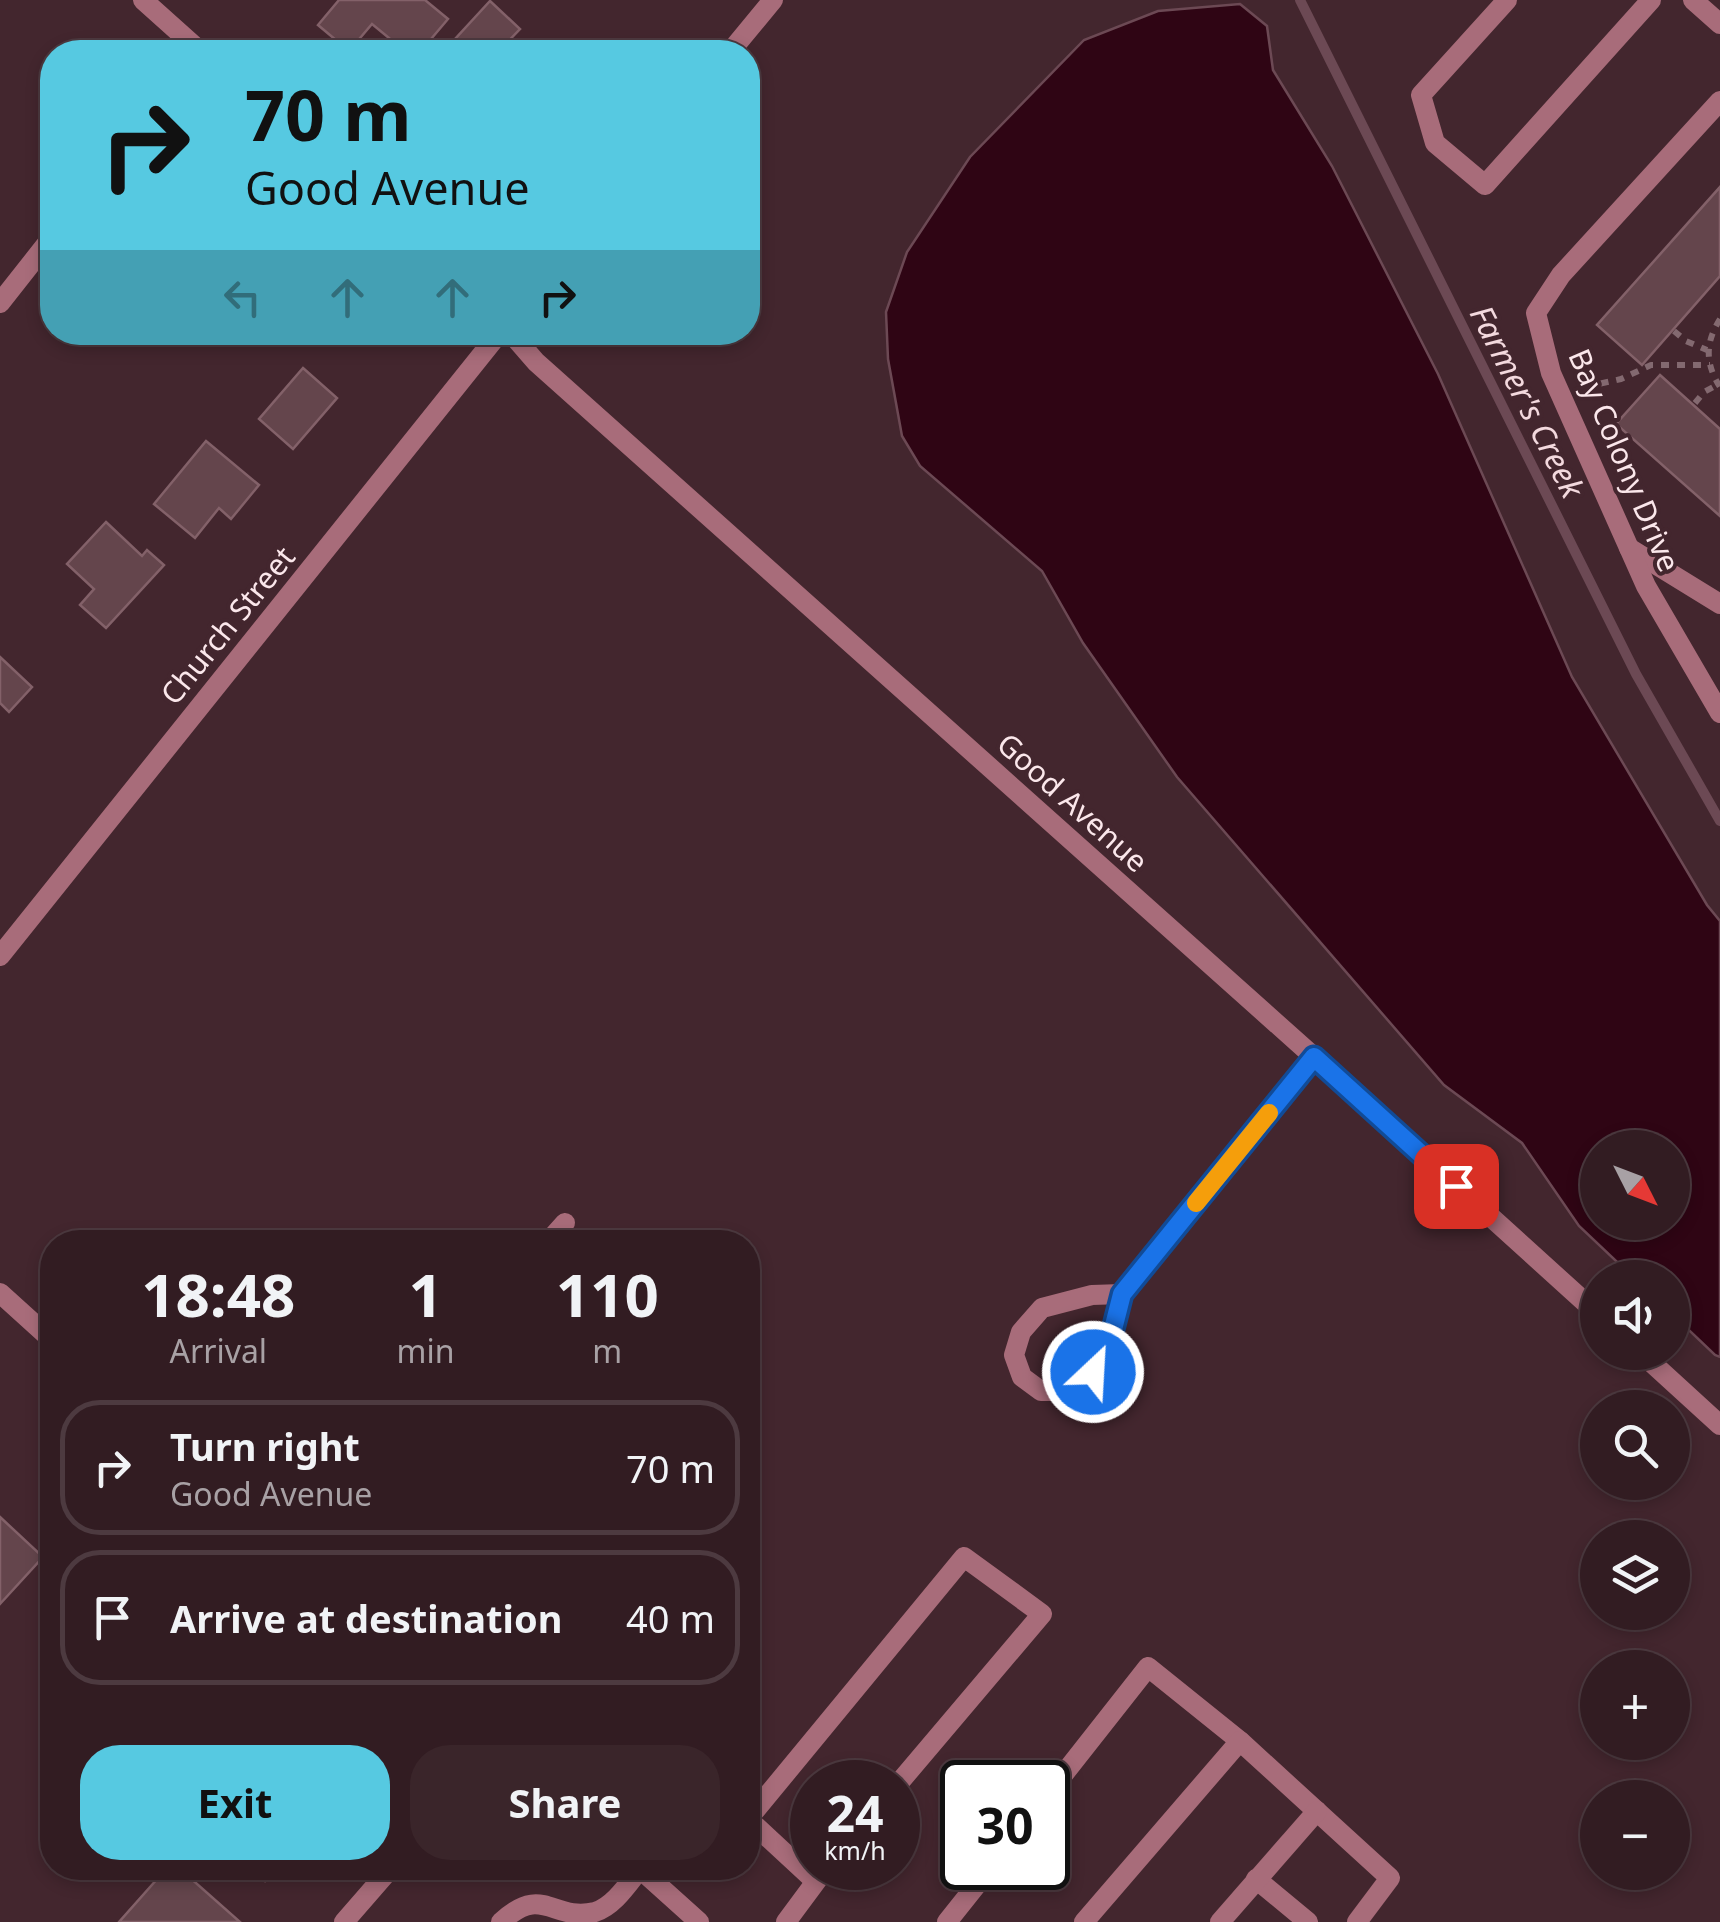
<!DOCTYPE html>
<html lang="en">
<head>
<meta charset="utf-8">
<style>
	:root { --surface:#321c22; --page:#3a252a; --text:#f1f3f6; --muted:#a8a1a5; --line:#4d3a40; --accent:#56c9e1 }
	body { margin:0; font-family:"Noto Sans",sans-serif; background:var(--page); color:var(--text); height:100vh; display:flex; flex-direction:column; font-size:38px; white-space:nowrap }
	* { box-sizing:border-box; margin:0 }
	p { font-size:32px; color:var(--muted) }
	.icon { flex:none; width:55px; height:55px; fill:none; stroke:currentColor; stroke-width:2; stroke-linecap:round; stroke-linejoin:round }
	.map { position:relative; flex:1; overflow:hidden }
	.panel { position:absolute; left:40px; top:1230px; width:720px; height:650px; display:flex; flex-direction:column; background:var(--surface); border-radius:40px; box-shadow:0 5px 15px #0003,0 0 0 2px var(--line) }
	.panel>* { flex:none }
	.banner { position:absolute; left:40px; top:40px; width:720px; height:305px; border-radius:40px; box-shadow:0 5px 15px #0003,0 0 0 2px var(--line); background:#56c9e1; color:#111; overflow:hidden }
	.needle { width:65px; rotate:132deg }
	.fabs { position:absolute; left:1580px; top:1130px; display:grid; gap:20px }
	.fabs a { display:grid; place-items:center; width:110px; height:110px; border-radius:50%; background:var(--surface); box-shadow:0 5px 15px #0003,0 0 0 2px var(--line); font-size:50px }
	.speed { position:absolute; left:790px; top:1760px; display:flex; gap:20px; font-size:50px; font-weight:700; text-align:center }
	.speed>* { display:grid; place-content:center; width:130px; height:130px; border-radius:50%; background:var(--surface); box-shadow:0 5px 15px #0003,0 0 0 2px var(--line); line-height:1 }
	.speed small { font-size:25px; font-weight:400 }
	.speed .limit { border:5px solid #111; border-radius:15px; background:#fff; color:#111 }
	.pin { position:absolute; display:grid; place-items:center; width:85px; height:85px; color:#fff; margin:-42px; border-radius:20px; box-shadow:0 5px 15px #0006 }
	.me { position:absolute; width:110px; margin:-55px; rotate:25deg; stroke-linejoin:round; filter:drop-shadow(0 0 8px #0008) }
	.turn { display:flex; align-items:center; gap:35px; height:210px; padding:0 40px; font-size:45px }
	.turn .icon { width:130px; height:130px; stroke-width:2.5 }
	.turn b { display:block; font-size:70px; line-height:85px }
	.lanes { display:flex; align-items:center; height:95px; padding:0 40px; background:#0003; justify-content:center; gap:50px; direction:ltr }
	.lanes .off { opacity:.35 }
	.eta { display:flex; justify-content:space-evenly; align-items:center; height:170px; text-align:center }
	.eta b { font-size:60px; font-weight:700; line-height:70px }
	.button { display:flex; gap:20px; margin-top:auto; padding:20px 40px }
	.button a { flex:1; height:115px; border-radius:40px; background:var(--accent); color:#111; font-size:40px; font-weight:700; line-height:115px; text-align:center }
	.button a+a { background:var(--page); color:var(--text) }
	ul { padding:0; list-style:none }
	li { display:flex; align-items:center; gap:30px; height:135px; margin:0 20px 15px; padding:0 20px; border:5px solid var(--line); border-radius:40px }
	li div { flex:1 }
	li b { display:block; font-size:38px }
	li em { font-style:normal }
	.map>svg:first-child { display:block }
	.water { fill:#2f0514; stroke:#6c4954; stroke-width:2.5; fill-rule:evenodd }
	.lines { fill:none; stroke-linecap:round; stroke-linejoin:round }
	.stream { stroke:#6c4954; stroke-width:10 }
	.building { fill:#64454c; stroke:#836169; stroke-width:2.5 }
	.path { stroke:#836970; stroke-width:6; stroke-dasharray:8 8; stroke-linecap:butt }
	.service { stroke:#a86c7a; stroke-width:20 }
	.minor { stroke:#a86c7a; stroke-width:20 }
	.route-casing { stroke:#114b97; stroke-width:25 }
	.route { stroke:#1a73e8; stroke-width:18 }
	.slow { stroke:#f59e0b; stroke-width:18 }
	.labels { text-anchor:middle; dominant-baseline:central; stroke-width:8; stroke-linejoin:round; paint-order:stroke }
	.street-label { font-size:30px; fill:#fbe7eb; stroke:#43262e }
	.water-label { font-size:32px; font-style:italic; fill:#f3d9de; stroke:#43262e }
</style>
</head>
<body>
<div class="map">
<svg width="1720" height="1922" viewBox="0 0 1720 1922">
	<rect width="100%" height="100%" fill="#43262e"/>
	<path class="water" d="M1240 4 1267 26 1273 70 1332 166 1438 374 1572 677 1707 905 1720 921V1357L1715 1355 1673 1315 1672 1278 1633 1277 1579 1226 1522 1143 1444 1085 1177 777 1083 643 1042 571 920 466 902 436 888 359 886 312 907 252 970 157 1084 40 1158 11ZM1598 1148H1672V1222H1598Z"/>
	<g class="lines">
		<path class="stream" d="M1300 0 1636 674 1720 821"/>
	</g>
	<g class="building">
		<path d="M339 0H425L448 19 420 52H406L372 24 349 51 318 25Z"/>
		<path d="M490 1 520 29 498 52H471L456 38Z"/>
		<path d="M1720 187V276L1642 365 1597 325Z"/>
		<path d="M303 368 337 398 293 449 259 419Z"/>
		<path d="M1660 375 1720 429V516L1616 424Z"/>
		<path d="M206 441 259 485 231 519 219 508 195 538 154 504Z"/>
		<path d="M106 522 142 556 147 550 164 565 106 628 80 605 94 589 67 564Z"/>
		<path d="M0 657 32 687 9 712 0 703Z"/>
		<path d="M0 1517 43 1557 0 1604Z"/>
		<path d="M167 1868H179L240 1922H119Z"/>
		<path d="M250 1868H277L265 1881Z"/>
	</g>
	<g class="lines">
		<g class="path">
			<path d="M1720 319C1705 343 1705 363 1720 387"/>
			<path d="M1674 331 1686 341 1707 350"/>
			<path d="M1585 387 1621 379 1651 365H1710"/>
			<path d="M1695 403 1704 392 1717 385"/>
		</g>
		<g class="service">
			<path d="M1507 0 1421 95 1435 143 1485 185 1651 0"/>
			<path d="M1693 0 1720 24"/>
			<path d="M0 303 52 237"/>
			<path d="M1629 548 1720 604"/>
			<path d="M548 1242 565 1223"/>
			<path d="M1048 1794 1148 1667 1240 1741"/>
			<path d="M1256 1879 1308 1922"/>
			<path d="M815 1881 748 1819 964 1557 1042 1614 898 1784"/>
			<path d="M501 1922C543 1883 552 1922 595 1912 614 1906 628 1884 640 1869"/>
			<path d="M786 1922 826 1868"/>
			<path d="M947 1922 990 1868"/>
			<path d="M1084 1922 1240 1741 1390 1878 1357 1922"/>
			<path d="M1220 1922 1317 1811"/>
		</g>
		<g class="minor">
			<path d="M143 0 201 52"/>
			<path d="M730 52 773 0"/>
			<path d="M1720 101 1561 275 1536 313 1551 373 1646 586 1720 713"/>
			<path d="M510 332 536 362 1314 1057 1598 1314"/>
			<path d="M0 956 500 332"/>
			<path d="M0 1293 52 1340"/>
			<path d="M1122 1294 1107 1349 1093 1372 1067 1391H1041L1022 1377 1014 1355 1021 1332 1042 1308 1092 1295 1122 1294 1314 1057"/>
			<path d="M1640 1352 1720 1425"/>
			<path d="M639 1868 699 1922"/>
			<path d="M344 1922 391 1868"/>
		</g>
	</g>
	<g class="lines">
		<g class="route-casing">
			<path id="route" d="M1093 1372 1108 1349 1122 1294 1314 1057 1456 1186"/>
		</g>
		<use href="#route" class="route"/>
		<path class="slow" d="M1196 1203 1269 1113"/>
	</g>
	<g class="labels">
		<g class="street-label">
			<text transform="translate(1625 460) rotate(67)">Bay Colony Drive</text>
			<text transform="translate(227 625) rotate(-51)">Church Street</text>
			<text transform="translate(1073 802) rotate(42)">Good Avenue</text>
		</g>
		<g class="water-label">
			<text transform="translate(1528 401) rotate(63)">Farmer's Creek</text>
		</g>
	</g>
</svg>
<div class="fabs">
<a><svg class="needle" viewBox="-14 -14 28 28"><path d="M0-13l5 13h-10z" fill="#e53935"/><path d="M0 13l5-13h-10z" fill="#a8a1a5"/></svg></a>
<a><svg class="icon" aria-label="sound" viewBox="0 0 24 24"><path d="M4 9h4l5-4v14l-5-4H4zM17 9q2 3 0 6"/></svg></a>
<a><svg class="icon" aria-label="search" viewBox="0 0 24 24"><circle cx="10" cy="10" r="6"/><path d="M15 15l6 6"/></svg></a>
<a><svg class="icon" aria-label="layers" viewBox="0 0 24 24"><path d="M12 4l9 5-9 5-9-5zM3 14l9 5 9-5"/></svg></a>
<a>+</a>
<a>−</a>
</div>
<div class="speed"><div>24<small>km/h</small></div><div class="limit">30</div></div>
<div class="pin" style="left:1456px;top:1186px;background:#d93025"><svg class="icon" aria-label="arrive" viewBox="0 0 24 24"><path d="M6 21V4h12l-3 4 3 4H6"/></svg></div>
<svg class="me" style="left:1093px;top:1372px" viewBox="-20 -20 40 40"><circle r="17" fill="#1a73e8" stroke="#fff" stroke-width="3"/><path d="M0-11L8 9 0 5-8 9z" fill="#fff"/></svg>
<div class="banner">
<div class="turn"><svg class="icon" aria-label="right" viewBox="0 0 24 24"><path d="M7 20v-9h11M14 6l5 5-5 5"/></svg><div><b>70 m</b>Good Avenue</div></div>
<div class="lanes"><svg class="icon off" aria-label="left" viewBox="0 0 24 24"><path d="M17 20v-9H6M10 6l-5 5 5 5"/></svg><svg class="icon off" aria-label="ahead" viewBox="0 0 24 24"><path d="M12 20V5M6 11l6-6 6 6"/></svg><svg class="icon off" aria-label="ahead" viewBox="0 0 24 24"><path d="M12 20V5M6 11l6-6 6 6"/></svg><svg class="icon" aria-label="right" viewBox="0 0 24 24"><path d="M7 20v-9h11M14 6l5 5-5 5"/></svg></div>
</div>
<section class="panel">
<div class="eta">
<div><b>18:48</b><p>Arrival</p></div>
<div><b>1</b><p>min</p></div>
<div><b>110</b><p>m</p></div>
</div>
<ul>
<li><svg class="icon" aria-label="right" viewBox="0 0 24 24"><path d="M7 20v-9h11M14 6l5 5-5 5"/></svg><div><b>Turn right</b><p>Good Avenue</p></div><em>70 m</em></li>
<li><svg class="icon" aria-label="arrive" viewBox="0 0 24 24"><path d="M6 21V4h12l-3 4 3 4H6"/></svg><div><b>Arrive at destination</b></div><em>40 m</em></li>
</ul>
<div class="button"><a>Exit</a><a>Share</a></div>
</section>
</div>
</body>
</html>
